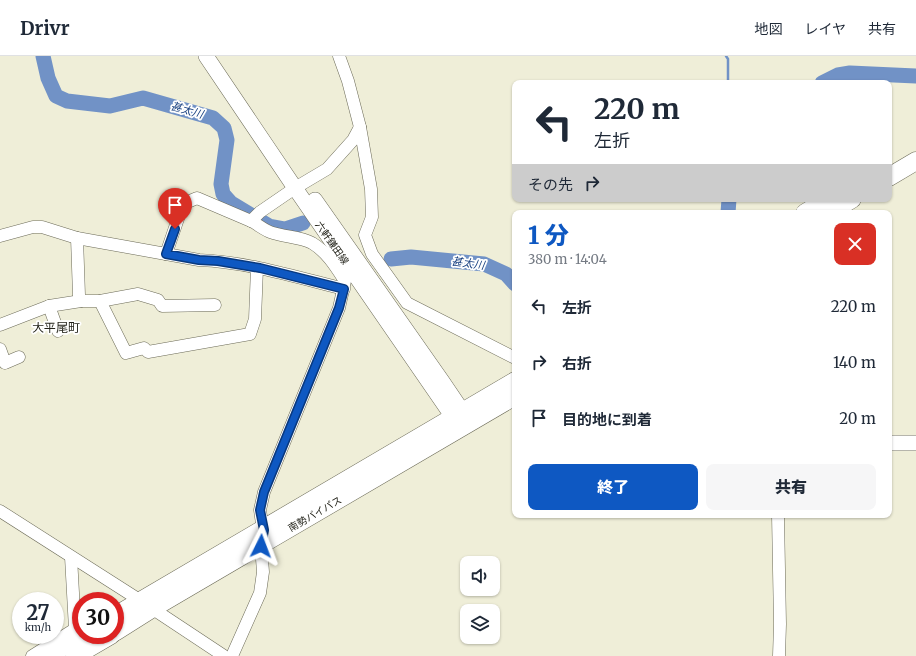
<!DOCTYPE html>
<html lang="ja">
<head>
<meta charset="utf-8">
<style>
	:root { --surface:#fff; --page:#f6f6f7; --text:#1f2937; --muted:#747a83; --line:#e0e1e3; --accent:#0e58c2 }
	body { margin:0; font-family:Merriweather,"Noto Sans JP",serif; background:var(--page); color:var(--text); height:100vh; display:flex; flex-direction:column; font-size:15px; white-space:nowrap }
	* { box-sizing:border-box; margin:0 }
	p { font-size:13px; color:var(--muted) }
	.icon { flex:none; width:22px; height:22px; fill:none; stroke:currentColor; stroke-width:2; stroke-linecap:round; stroke-linejoin:round }
	.map { position:relative; flex:1; overflow:hidden }
	.details { position:absolute; left:512px; top:154px; width:380px; height:308px; display:flex; flex-direction:column; background:var(--surface); border-radius:8px; box-shadow:0 1px 3px #0004 }
	.details>* { flex:none }
	.top-card { position:absolute; left:512px; top:24px; width:380px; height:122px; border-radius:8px; box-shadow:0 1px 3px #0004; background:#fff; color:var(--text); overflow:hidden }
	.tools { position:absolute; left:460px; top:500px; display:grid; gap:8px }
	.tools a { display:grid; place-items:center; width:40px; height:40px; border-radius:8px; background:var(--surface); box-shadow:0 1px 3px #0004; font-size:20px }
	.speed { position:absolute; left:12px; top:536px; display:flex; gap:8px; font-size:20px; font-weight:700; text-align:center }
	.speed>* { display:grid; place-content:center; width:52px; height:52px; border-radius:50%; background:var(--surface); box-shadow:0 1px 3px #0004; line-height:1 }
	.speed small { font-size:10px; font-weight:400 }
	.speed .limit { border:6px solid #d22; background:#fff; color:#111 }
	.pin { position:absolute; display:grid; place-items:center; width:34px; height:34px; color:#fff; margin:-41px -17px; border-radius:50% 50% 50% 0; rotate:-45deg; box-shadow:0 0 4px #0007 }
	.pin .icon { rotate:45deg }
	.me { position:absolute; width:44px; margin:-22px; rotate:3deg; stroke-linejoin:round; filter:drop-shadow(0 0 3px #0008) }
	.turn { display:flex; align-items:center; gap:14px; height:84px; padding:0 16px; font-size:18px }
	.turn .icon { width:52px; height:52px; stroke-width:2.5 }
	.turn b { display:block; font-size:28px; line-height:34px }
	.then { display:flex; align-items:center; height:38px; padding:0 16px; background:#0003; gap:8px; font-size:15px }
	.round { display:grid; place-items:center; flex:none; width:42px; height:42px; border-radius:8px; background:var(--page) }
	.overview { display:flex; align-items:center; justify-content:space-between; height:68px; padding:0 16px }
	h1 { font-size:24px; font-weight:800; line-height:30px; color:var(--accent) }
	.button { display:flex; gap:8px; margin-top:auto; padding:8px 16px }
	.button a { flex:1; height:46px; border-radius:8px; background:var(--accent); color:#fff; font-size:16px; font-weight:800; line-height:46px; text-align:center }
	.button a+a { background:var(--page); color:var(--text) }
	ul { padding:0; list-style:none }
	li { display:flex; align-items:center; gap:12px; height:56px; padding:0 16px }
	li div { flex:1 }
	li b { display:block; font-size:15px }
	li em { font-style:normal }
	header { display:flex; align-items:center; gap:24px; box-sizing:border-box; height:56px; padding:0 20px; background:var(--surface); border-bottom:1px solid var(--line) }
	header strong { font-size:19px }
	nav { display:flex; gap:22px; margin-inline-start:auto; font-size:14px }
	.map>svg:first-child { display:block }
	.lines { fill:none; stroke-linecap:round; stroke-linejoin:round }
	.stream { stroke:#7192c6; stroke-width:2.5 }
	.river { stroke:#7192c6; stroke-width:15 }
	.minor-casing { stroke:#6c6b58; stroke-width:13 }
	.major-casing { stroke:#6c6b58; stroke-width:16 }
	.highway-casing { stroke:#6c6b58; stroke-width:19 }
	.minor { stroke:#fff; stroke-width:12 }
	.major { stroke:#fff; stroke-width:15 }
	.highway { stroke:#fff; stroke-width:18 }
	.route-casing { stroke:#09397e; stroke-width:10 }
	.route { stroke:#0e58c2; stroke-width:7 }
	.labels { text-anchor:middle; dominant-baseline:central; stroke-width:3.5; stroke-linejoin:round; paint-order:stroke }
	.street-label { font-size:10px; fill:#23231a; stroke:#fff }
	.water-label { font-size:11px; font-style:italic; fill:#184080; stroke:#fff }
	.quarter-label { font-size:12px; fill:#23231a; stroke:#fff }
</style>
</head>
<body>
<header>
<strong>Drivr</strong>
<nav><a>地図</a><a>レイヤ</a><a>共有</a></nav>
</header>
<div class="map">
<svg width="916" height="600" viewBox="0 0 916 600">
	<rect width="100%" height="100%" fill="#efeed8"/>
	<g class="lines">
		<path class="stream" d="M726 0 728 3V27"/>
		<g class="river">
			<path d="M43 0 48 22 56 40 67 45 110 50 143 42 213 62 224 72 227 84 221 128 223 138 231 147 269 170 285 173 303 167"/>
			<path d="M822 27 838 19 850 17 916 20"/>
			<path d="M728 157 729 143"/>
			<path d="M391 203 411 201 484 208 506 218 515 228"/>
		</g>
		<g class="minor-casing">
			<g id="minor">
				<path d="M339 0 348 25 360 71 371 133 372 161 365 179 372 198 407 247 515 302"/>
				<path d="M0 180 33 171H42L77 182 199 204C248 206 296 221 344 233"/>
				<path d="M77 182 79 239 81 245H100L138 238 158 244 162 250 215 249"/>
				<path d="M166 198 183 148 197 142 251 165 260 156 295 132 327 113 353 84 360 71"/>
				<path d="M100 245 126 297 144 292 148 296 250 278 255 263 257 212"/>
				<path d="M49 250 58 275"/>
				<path d="M0 269 49 250 81 245"/>
				<path d="M0 293 5 307 19 301"/>
				<path d="M0 455 141 545 224 600"/>
				<path d="M778 459 780 568 779 600"/>
				<path d="M32 600 75 573 71 501"/>
				<path d="M232 600 260 537 263 516 261 490 263 474 260 454 264 436 339 252 345 225C336 211 327 196 312 187 301 181 286 181 273 177 265 175 259 169 251 165"/>
			</g>
		</g>
		<g class="major-casing">
			<g id="major">
				<path d="M206 0 295 132 459 370"/>
				<path d="M315 144 442 325 469 365"/>
				<path d="M889 387H916"/>
			</g>
		</g>
		<g class="highway-casing">
			<g id="highway">
				<path d="M889 121 916 105"/>
				<path d="M805 157 828 143"/>
				<path d="M829 157 852 143"/>
				<path d="M115 560 515 325"/>
				<path d="M115 576 153 552 515 340"/>
				<path d="M48 600 83 579"/>
				<path d="M75 600 111 579"/>
			</g>
		</g>
		<use href="#minor" class="minor"/>
		<use href="#major" class="major"/>
		<use href="#highway" class="highway"/>
	</g>
	<g class="lines">
		<g class="route-casing">
			<path id="route" d="M175 173 166 198 199 204 218 205 260 212 344 233 339 252 264 436 260 454 264 474 261 490"/>
		</g>
		<use href="#route" class="route"/>
	</g>
	<g class="labels">
		<g class="street-label">
			<text transform="translate(332 187) rotate(55)">六軒鎌田線</text>
			<text transform="translate(315 458) rotate(-30)">南勢バイパス</text>
		</g>
		<g class="water-label">
			<text transform="translate(187 54) rotate(16)">甚太川</text>
			<text transform="translate(468 207) rotate(8)">甚太川</text>
		</g>
		<g class="quarter-label">
			<text x="56" y="271">大平尾町</text>
		</g>
	</g>
</svg>
<div class="tools">
<a><svg class="icon" aria-label="sound" viewBox="0 0 24 24"><path d="M4 9h4l5-4v14l-5-4H4zM17 9q2 3 0 6"/></svg></a>
<a><svg class="icon" aria-label="layers" viewBox="0 0 24 24"><path d="M12 4l9 5-9 5-9-5zM3 14l9 5 9-5"/></svg></a>
</div>
<div class="speed"><div>27<small>km/h</small></div><div class="limit">30</div></div>
<div class="pin" style="left:175px;top:173px;background:#d93025"><svg class="icon" aria-label="arrive" viewBox="0 0 24 24"><path d="M6 21V4h12l-3 4 3 4H6"/></svg></div>
<svg class="me" style="left:261px;top:490px" viewBox="-20 -20 40 40"><path d="M0-17L14 15 0 8-14 15z" fill="#0e58c2" stroke="#fff" stroke-width="4"/></svg>
<div class="top-card">
<div class="turn"><svg class="icon" aria-label="left" viewBox="0 0 24 24"><path d="M17 20v-9H6M10 6l-5 5 5 5"/></svg><div><b>220 m</b>左折</div></div>
<div class="then">その先<svg class="icon" aria-label="right" viewBox="0 0 24 24"><path d="M7 20v-9h11M14 6l5 5-5 5"/></svg></div>
</div>
<section class="details">
<div class="overview"><div><h1>1 分</h1><p>380 m · 14:04</p></div><a class="round" style="background:#d93025;color:#fff"><svg class="icon" aria-label="close" viewBox="0 0 24 24"><path d="M6 6l12 12M18 6L6 18"/></svg></a></div>
<ul>
<li><svg class="icon" aria-label="left" viewBox="0 0 24 24"><path d="M17 20v-9H6M10 6l-5 5 5 5"/></svg><div><b>左折</b></div><em>220 m</em></li>
<li><svg class="icon" aria-label="right" viewBox="0 0 24 24"><path d="M7 20v-9h11M14 6l5 5-5 5"/></svg><div><b>右折</b></div><em>140 m</em></li>
<li><svg class="icon" aria-label="arrive" viewBox="0 0 24 24"><path d="M6 21V4h12l-3 4 3 4H6"/></svg><div><b>目的地に到着</b></div><em>20 m</em></li>
</ul>
<div class="button"><a>終了</a><a>共有</a></div>
</section>
</div>
</body>
</html>
